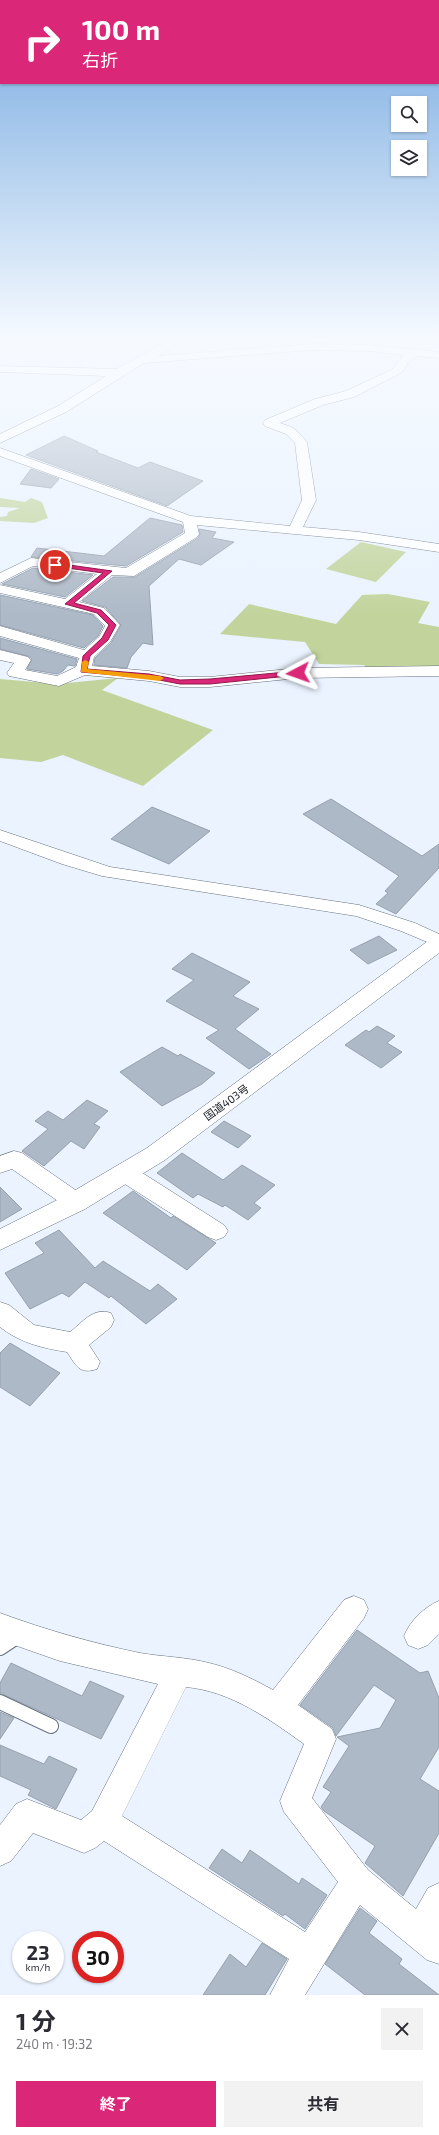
<!DOCTYPE html>
<html lang="ja">
<head>
<meta charset="utf-8">
<style>
	:root { --surface:#fff; --page:#f2f2f3; --text:#2b2b33; --muted:#7c7c81; --accent:#db2777 }
	body { margin:0; font-family:"Exo 2","Noto Sans JP",sans-serif; background:var(--page); color:var(--text); height:100vh; display:flex; flex-direction:column; font-size:15px; white-space:nowrap }
	* { box-sizing:border-box; margin:0 }
	p { font-size:13px; color:var(--muted) }
	.icon { flex:none; width:22px; height:22px; fill:none; stroke:currentColor; stroke-width:2; stroke-linecap:round; stroke-linejoin:round }
	.map { position:relative; height:1995px; overflow:hidden }
	.panel { display:flex; flex-direction:column; background:var(--surface); flex:1 }
	.panel>* { flex:none }
	.hud { position:absolute; left:0px; top:0px; width:439px; height:84px; box-shadow:0 1px 3px #0004; background:#db2777; color:#fff; overflow:hidden }
	.fabs { position:absolute; left:391px; top:96px; display:grid; gap:8px }
	.fabs a { display:grid; place-items:center; width:36px; height:36px; border-radius:0px; background:var(--surface); box-shadow:0 1px 3px #0004; font-size:20px }
	.speed { position:absolute; left:12px; top:1931px; display:flex; gap:8px; font-size:20px; font-weight:700; text-align:center }
	.speed>* { display:grid; place-content:center; width:52px; height:52px; border-radius:50%; background:var(--surface); box-shadow:0 1px 3px #0004; line-height:1 }
	.speed small { font-size:10px; font-weight:400 }
	.speed .limit { border:6px solid #d22; background:#fff; color:#111 }
	.pin { position:absolute; display:grid; place-items:center; width:34px; height:34px; color:#fff; margin:-17px; border:2px solid #fff; border-radius:50%; box-shadow:0 1px 4px #0007 }
	.me { position:absolute; width:44px; margin:-22px; rotate:266deg; stroke-linejoin:round; filter:drop-shadow(0 0 3px #0008) }
	.turn { display:flex; align-items:center; gap:14px; height:84px; padding:0 16px; font-size:18px }
	.turn .icon { width:52px; height:52px; stroke-width:2.5 }
	.turn b { display:block; font-size:28px; line-height:34px }
	.round { display:grid; place-items:center; flex:none; width:42px; height:42px; border-radius:0px; background:var(--page) }
	.overview { display:flex; align-items:center; justify-content:space-between; height:68px; padding:0 16px }
	h1 { font-size:24px; font-weight:700; line-height:30px }
	.cta { display:flex; gap:8px; margin-top:auto; padding:8px 16px }
	.cta a { flex:1; height:46px; border-radius:0px; background:var(--accent); color:#fff; font-size:16px; font-weight:700; line-height:46px; text-align:center }
	.cta a+a { background:var(--page); color:var(--text) }
	.map>svg:first-child { display:block }
	.green { fill:#c2d49c }
	.building { fill:#aeb9c7; stroke:#96a1af }
	.lines { fill:none; stroke-linecap:round; stroke-linejoin:round }
	.lane-casing { stroke:#67717d; stroke-width:16 }
	.street-casing { stroke:#67717d; stroke-width:1 }
	.highway-casing { stroke:#67717d; stroke-width:1 }
	.lane { stroke:#fff; stroke-width:14 }
	.street { fill:#fff; fill-rule:evenodd }
	.highway { fill:#fff; fill-rule:evenodd }
	.route { fill:#db2777; stroke:#8e194d }
	.slow { fill:#f59e0b }
	.labels { text-anchor:middle; dominant-baseline:central; stroke-width:3.5; stroke-linejoin:round; paint-order:stroke }
	.street-label { font-size:11px; fill:#181c22; stroke:#fff }
</style>
</head>
<body>
<div class="map">
<svg width="439" height="1995" viewBox="0 0 439 1995">
	<rect width="100%" height="100%" fill="#eaf3ff"/>
	<g class="green">
		<path d="M0 498 25 502 31 498 42 502 48 518 34 523 0 521V517L7 516 8 512 20 508 0 507Z"/>
		<path d="M361 542 406 552 376 582 326 569Z"/>
		<path d="M388 594 430 602 418 623 439 627V674L367 670 364 665 319 664 305 642 220 634 249 604 336 624 362 595Z"/>
		<path d="M118 678 102 690 213 730 143 786 63 755 41 762 0 758V679L57 684Z"/>
	</g>
	<g class="building">
		<path d="M64 436 98 451 96 452 138 468 150 462 203 481 167 506 26 455Z"/>
		<path d="M31 469 59 479 51 488 20 484Z"/>
		<path d="M150 518 182 525 183 532 126 566 31 557 37 548 104 556Z"/>
		<path d="M199 529 216 532 212 538 234 542 201 565 179 559 149 586 153 645 143 643 131 657 127 668 94 665 95 658 111 643 121 625 105 607 82 601 113 577H135L198 538 200 534Z"/>
		<path d="M33 568 93 575 65 597 2 584Z"/>
		<path d="M0 595 93 615 103 626 98 636 84 648 0 625Z"/>
		<path d="M0 638 77 659 75 666 68 665 63 671 57 674 27 669 32 659 28 656 0 649Z"/>
		<path d="M331 799 422 856 439 844V868L396 914 376 904 388 893 385 891 399 876 303 814Z"/>
		<path d="M152 807 210 831 169 864 111 839Z"/>
		<path d="M379 936 397 950 368 964 350 950Z"/>
		<path d="M192 953 250 982 233 996 259 1009 235 1029 271 1054 249 1069 206 1038 219 1030 166 1001 194 980 172 969Z"/>
		<path d="M377 1026 395 1036 387 1043 402 1052 381 1068 345 1045 366 1030 369 1032Z"/>
		<path d="M162 1047 178 1056 180 1054 215 1073 202 1084 162 1106 120 1072Z"/>
		<path d="M87 1100 108 1111 94 1124 100 1127 84 1149 71 1141 44 1166 22 1151 48 1129 35 1121 48 1111 63 1120Z"/>
		<path d="M224 1121 251 1136 238 1148 211 1132Z"/>
		<path d="M182 1153 223 1180 242 1165 275 1185 254 1203 261 1208 248 1220 225 1205 223 1207 198 1194 193 1198 157 1173Z"/>
		<path d="M0 1187 22 1209 0 1222Z"/>
		<path d="M133 1191 171 1218 173 1216 216 1243 187 1270 103 1213Z"/>
		<path d="M59 1230 95 1268 103 1261 150 1291 158 1284 177 1299 146 1324 111 1296 109 1298 85 1282 69 1297 62 1293 30 1309 5 1273 44 1253 35 1243Z"/>
		<path d="M10 1343 60 1373 30 1406 0 1387V1353Z"/>
		<path d="M357 1630 420 1673 428 1671 439 1698V1747L420 1779 439 1791V1833L403 1896 365 1863 375 1846 324 1811 321 1807 331 1792 323 1787 349 1746 337 1737 380 1728 396 1700 374 1685 336 1736 333 1728 300 1705Z"/>
		<path d="M11 1663 82 1696 90 1681 124 1696 101 1739 0 1693V1683Z"/>
		<path d="M0 1712 14 1718 0 1739Z"/>
		<path d="M0 1745 44 1764 49 1756 77 1769 56 1809 28 1795 31 1790 0 1776Z"/>
		<path d="M222 1849 242 1863 250 1850 299 1884 302 1878 327 1895 305 1929 285 1914 283 1916 209 1868Z"/>
		<path d="M360 1908 377 1921 369 1933 402 1959 399 1964 439 1995H365L325 1964Z"/>
		<path d="M262 1943 287 1959 265 1995H203L230 1954 246 1967Z"/>
	</g>
	<g class="lines">
		<g class="lane-casing">
			<g id="lane">
				<path d="M0 1648 18 1636"/>
				<path d="M0 1702 51 1726"/>
			</g>
		</g>
		<g class="street-casing">
			<g id="street">
				<path d="M174 337H187L158 356 312 344 369 345 439 352V358L417 356 410 361 401 373 354 397 323 405 280 423 294 428 307 442 316 500 303 527 359 532 439 544V552L359 540 197 525 199 534 197 537 134 576 112 575 79 602 104 608 120 625 110 642 94 657 92 666 149 671 180 677H210L298 668 439 666V676L298 678 210 687H180L149 681 85 675 59 686 9 676 7 673 14 663 0 660V650L28 657 31 660 25 670 57 676 76 667 79 658 0 636V626L84 650 99 637 105 626 94 614 0 593V585L65 599 97 574 33 566 0 583V573L31 558 126 568 185 533 183 522 0 456V448L191 516 290 526 302 500 295 443 286 434 265 426 263 423 265 420 315 399 346 391 393 369 404 355 369 351 312 350 144 363 66 412 0 443V434L58 406 106 376 0 372V366L117 369Z"/>
				<path d="M0 830 110 867 359 905 415 923 439 934V947L401 931 356 916 102 876 62 864 0 841Z"/>
				<path d="M14 1151 22 1153 84 1196 87 1202 84 1208 76 1210 68 1208 12 1169 0 1173V1156Z"/>
				<path d="M125 1165 133 1167 224 1225 228 1231 224 1237 216 1240 208 1237 117 1179 114 1173 117 1167Z"/>
				<path d="M0 1302 9 1305 34 1325 70 1332C83 1322 93 1307 111 1313L114 1320 111 1327 89 1345 100 1362 97 1369C79 1375 76 1365 67 1352 42 1348 20 1343 0 1327Z"/>
				<path d="M354 1596 364 1600 368 1609 364 1618 298 1705 332 1729 336 1739 312 1798 368 1870 416 1909 428 1888 439 1883V1964L427 1960 360 1905 305 1995H270L289 1959 104 1841 95 1848 84 1853 33 1833 11 1861 0 1866V1825L16 1804 27 1799 81 1820 92 1811 158 1684 60 1661 0 1640V1613C46 1630 92 1643 140 1653 163 1657 186 1657 209 1663 231 1668 253 1679 273 1690L344 1600ZM186 1687C231 1691 269 1719 304 1744L280 1801 284 1812 338 1882 305 1932 122 1816Z"/>
				<path d="M439 1601V1634L428 1645 418 1649 408 1645 404 1636C410 1621 424 1607 439 1601Z"/>
			</g>
		</g>
		<g class="highway-casing">
			<path id="highway" d="M439 936V953L165 1160 85 1209 0 1250V1229L67 1195 147 1148 432 938Z"/>
		</g>
		<use href="#lane" class="lane"/>
		<use href="#street" class="street"/>
		<use href="#highway" class="highway"/>
	</g>
	<linearGradient id="sky" x2="0" y2="1"><stop stop-color="#75a9e0"/><stop offset="0.55" stop-color="#f6faff"/><stop offset="1" stop-color="#f6faff" stop-opacity="0"/></linearGradient>
	<rect width="439" height="616" fill="url(#sky)"/>
	<path class="route" d="M55 563 112 571 74 603 101 610 116 625 108 640 90 656 87 669 149 674 180 680 210 679 298 671 302 673 298 675 210 684H180L149 678 81 672 83 656 102 638 109 625 97 613 65 604 103 573 53 566V564Z"/>
	<path class="slow" d="M85 660 89 662 87 669 160 676 164 678 160 681 81 672 82 662Z"/>
	<g class="labels">
		<g class="street-label">
			<text transform="translate(226 1102) rotate(-36)">国道403号</text>
		</g>
	</g>
</svg>
<div class="fabs">
<a><svg class="icon" aria-label="search" viewBox="0 0 24 24"><circle cx="10" cy="10" r="6"/><path d="M15 15l6 6"/></svg></a>
<a><svg class="icon" aria-label="layers" viewBox="0 0 24 24"><path d="M12 4l9 5-9 5-9-5zM3 14l9 5 9-5"/></svg></a>
</div>
<div class="speed"><div>23<small>km/h</small></div><div class="limit">30</div></div>
<div class="pin" style="left:55px;top:565px;background:#d93025"><svg class="icon" aria-label="arrive" viewBox="0 0 24 24"><path d="M6 21V4h12l-3 4 3 4H6"/></svg></div>
<svg class="me" style="left:298px;top:673px" viewBox="-20 -20 40 40"><path d="M0-17L14 15 0 8-14 15z" fill="#db2777" stroke="#fff" stroke-width="4"/></svg>
<div class="hud">
<div class="turn"><svg class="icon" aria-label="right" viewBox="0 0 24 24"><path d="M7 20v-9h11M14 6l5 5-5 5"/></svg><div><b>100 m</b>右折</div></div>
</div>
</div>
<section class="panel">
<div class="overview"><div><h1>1 分</h1><p>240 m · 19:32</p></div><a class="round"><svg class="icon" aria-label="close" viewBox="0 0 24 24"><path d="M6 6l12 12M18 6L6 18"/></svg></a></div>
<div class="cta"><a>終了</a><a>共有</a></div>
</section>
</body>
</html>
